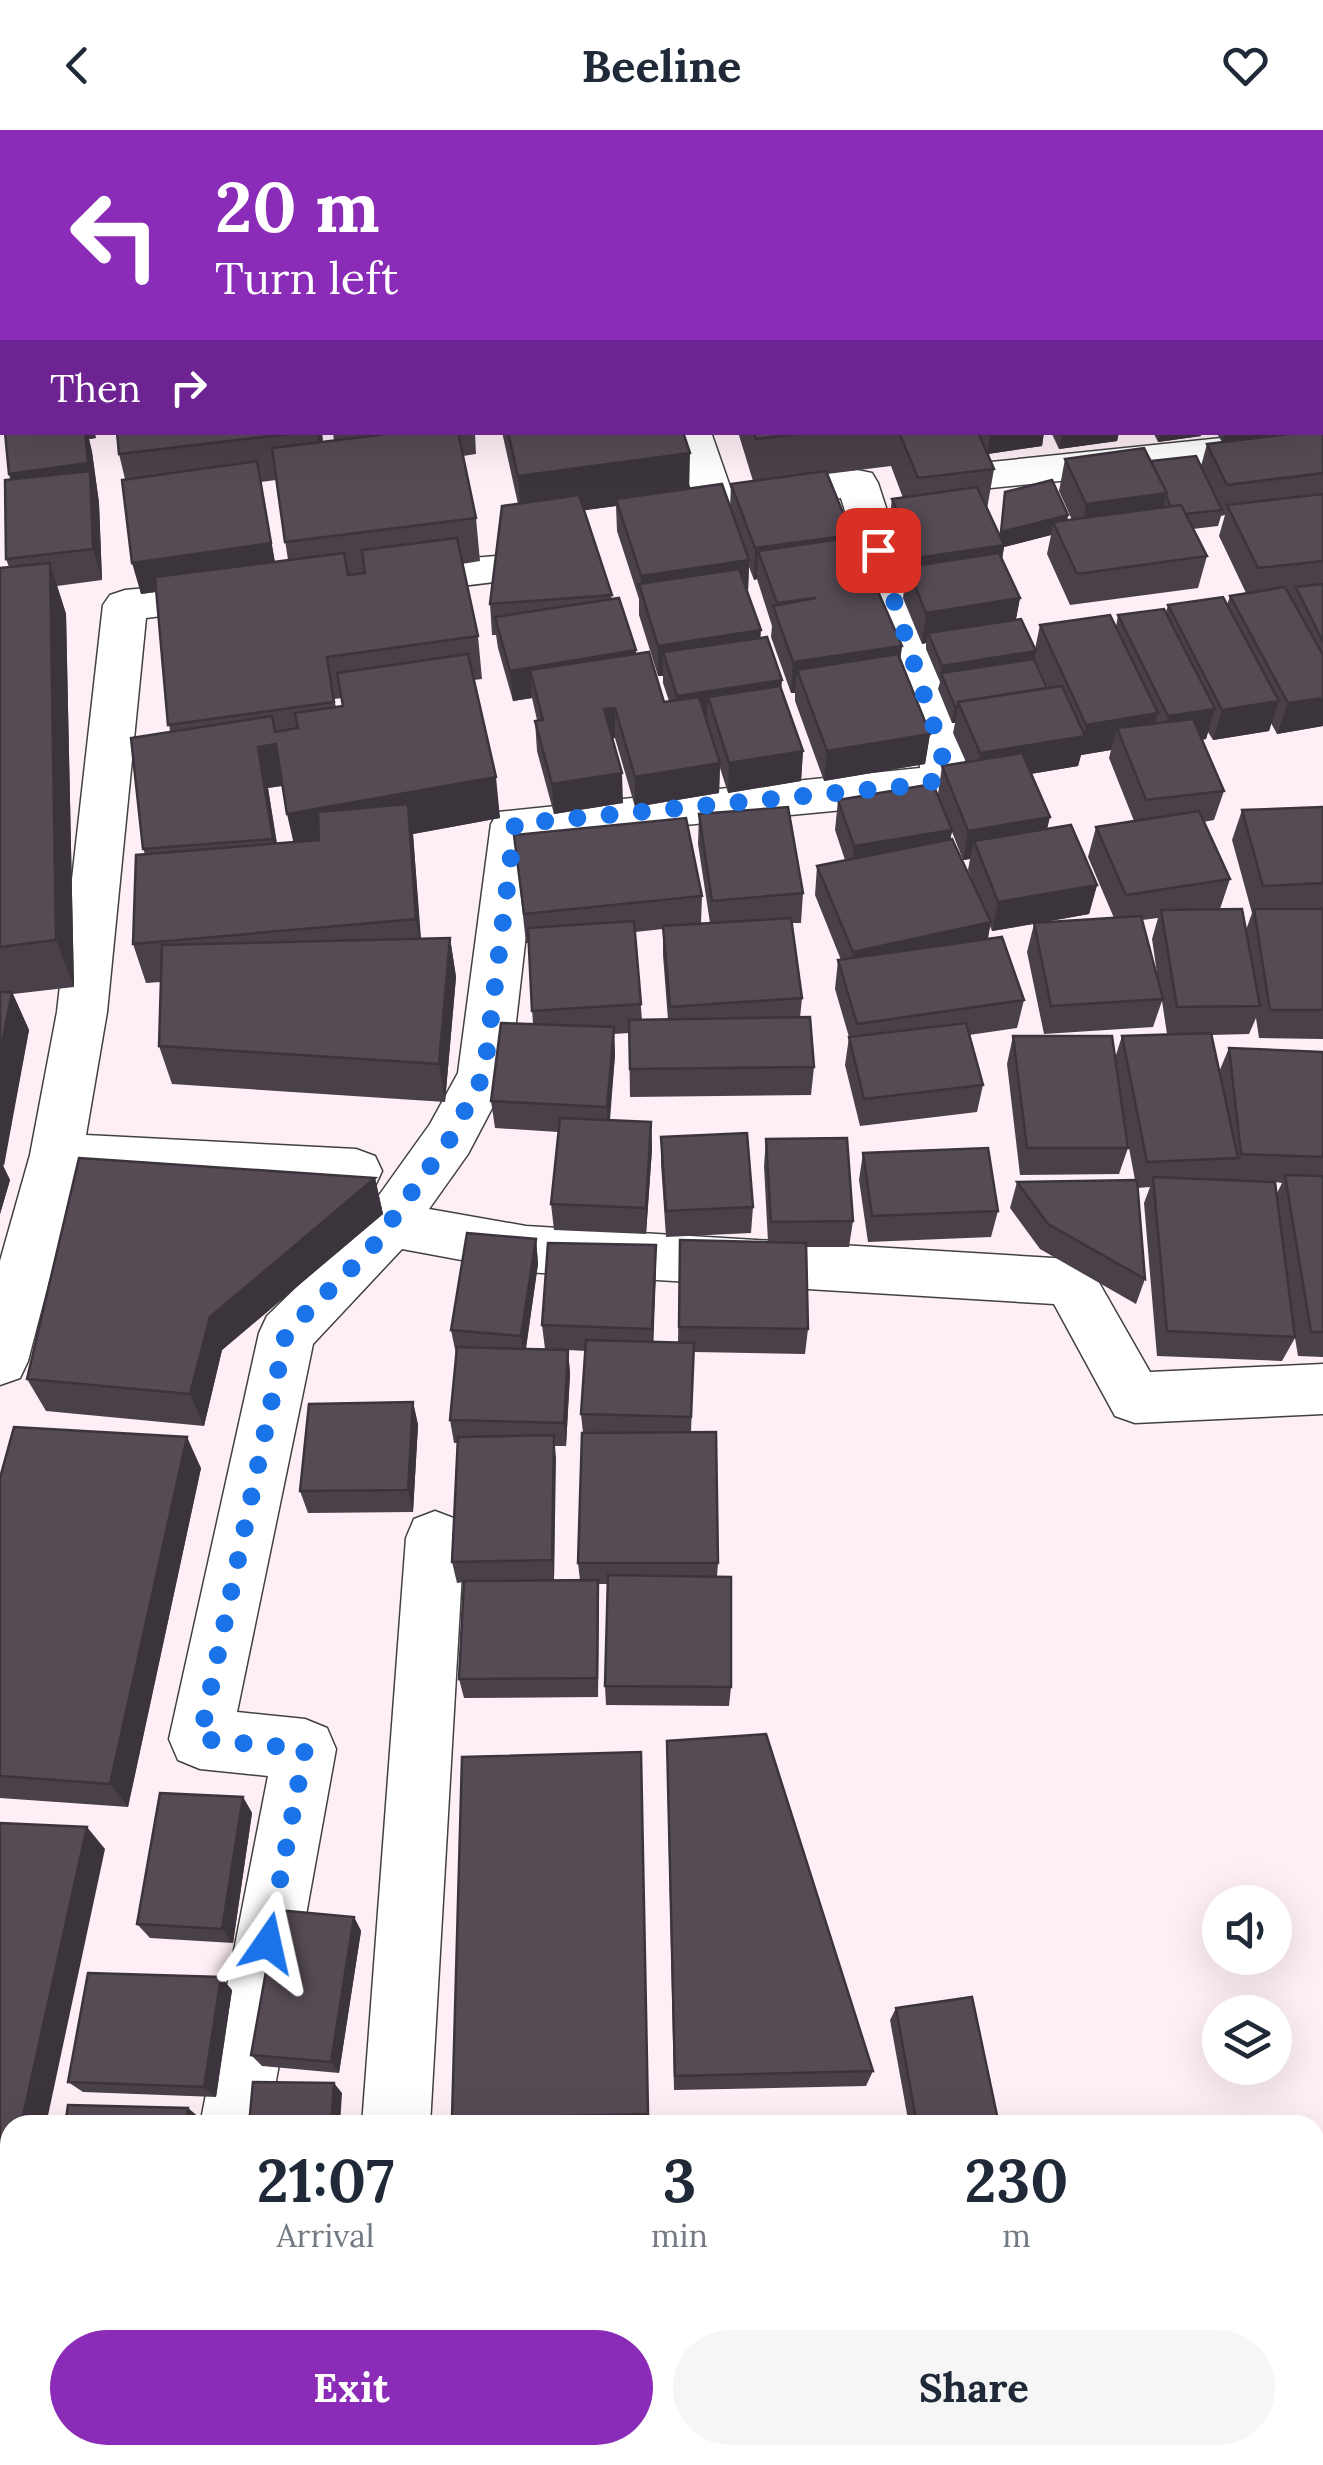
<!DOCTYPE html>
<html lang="en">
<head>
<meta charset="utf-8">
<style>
	:root { --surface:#fff; --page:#f6f6f7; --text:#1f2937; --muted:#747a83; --accent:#8a2cb7 }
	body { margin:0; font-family:Lora,serif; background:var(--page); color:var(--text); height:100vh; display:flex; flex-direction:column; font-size:38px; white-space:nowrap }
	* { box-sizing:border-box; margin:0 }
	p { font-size:32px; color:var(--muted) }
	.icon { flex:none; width:55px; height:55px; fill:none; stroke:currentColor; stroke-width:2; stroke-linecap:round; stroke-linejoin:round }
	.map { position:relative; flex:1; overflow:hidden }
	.panel { position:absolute; left:0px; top:1985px; width:1325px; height:350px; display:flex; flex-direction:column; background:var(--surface); border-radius:30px 30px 0 0; box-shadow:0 10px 40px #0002 }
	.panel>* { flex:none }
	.hud { position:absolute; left:0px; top:0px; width:1325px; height:305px; box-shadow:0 10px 40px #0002; background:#8a2cb7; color:#fff; overflow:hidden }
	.tools { position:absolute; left:1202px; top:1755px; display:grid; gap:20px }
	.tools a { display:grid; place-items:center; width:90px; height:90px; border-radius:50%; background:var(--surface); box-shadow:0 10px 40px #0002; font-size:50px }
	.pin { position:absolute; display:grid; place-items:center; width:85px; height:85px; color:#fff; margin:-42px; border-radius:20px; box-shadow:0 5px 15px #0006 }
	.me { position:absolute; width:110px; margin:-55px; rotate:11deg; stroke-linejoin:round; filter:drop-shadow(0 0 8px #0008) }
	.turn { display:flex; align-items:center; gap:35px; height:210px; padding:0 50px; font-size:45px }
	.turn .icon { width:130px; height:130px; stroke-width:2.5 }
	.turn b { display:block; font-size:70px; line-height:85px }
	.then { display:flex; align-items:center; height:95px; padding:0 50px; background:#0003; gap:20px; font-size:38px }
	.eta { display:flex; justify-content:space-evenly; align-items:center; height:170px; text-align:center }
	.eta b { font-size:60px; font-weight:700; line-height:70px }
	.cta { display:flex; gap:20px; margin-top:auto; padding:20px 50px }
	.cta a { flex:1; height:115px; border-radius:60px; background:var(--accent); color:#fff; font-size:40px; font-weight:700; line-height:115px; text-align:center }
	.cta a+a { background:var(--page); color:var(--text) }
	header { display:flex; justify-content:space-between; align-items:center; height:130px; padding:0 50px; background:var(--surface); font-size:45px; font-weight:700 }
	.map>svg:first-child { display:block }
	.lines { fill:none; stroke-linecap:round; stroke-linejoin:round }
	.minor-casing { stroke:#414141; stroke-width:3 }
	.minor { fill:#fff; fill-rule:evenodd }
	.wall { fill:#4a4049; fill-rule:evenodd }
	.shaded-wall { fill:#3c343c }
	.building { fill:#564b55; stroke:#3c343c; stroke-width:2.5 }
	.route { stroke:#1a73e8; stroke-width:18; stroke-dasharray:0 32.4 }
</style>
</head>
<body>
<header><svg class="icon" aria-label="back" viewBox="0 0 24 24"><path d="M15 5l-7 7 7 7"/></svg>Beeline<svg class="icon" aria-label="heart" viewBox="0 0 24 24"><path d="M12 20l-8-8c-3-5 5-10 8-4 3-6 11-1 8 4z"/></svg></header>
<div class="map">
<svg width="1323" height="2335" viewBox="0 0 1323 2335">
	<rect width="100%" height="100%" fill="#feeff6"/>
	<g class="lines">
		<g class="minor-casing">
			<g id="minor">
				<rect x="362" y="0" width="36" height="2"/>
				<rect x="1160" y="0" width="36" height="2"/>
				<path d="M1323 298V324L981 359 966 355 960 346 966 337 981 333 1279 302H1322Z"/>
				<path d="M670 302H711L735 371 729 381 714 385 699 381Z"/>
				<path d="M857 340 872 343 878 353 965 621C967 653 958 663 927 672L537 709 510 944 468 1024 429 1079 526 1096 1070 1129 1089 1135 1150 1242 1323 1234V1284L1135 1293 1115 1286 1054 1174 526 1142 402 1119 313 1214 237 1582 305 1589 327 1598 336 1619 268 1995H200L268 1646 200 1639 178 1630 169 1609 259 1203 267 1186 352 1103 430 994 458 943 491 694 498 682 920 638 919 621 841 368 758 379 743 375 737 365 743 355 758 351Z"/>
				<path d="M496 426 511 430 517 440 511 450 388 465 373 460 366 450 373 440 388 435Z"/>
				<path d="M233 450 248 455 255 465 248 475 146 488 107 882 86 1005 356 1019 375 1026 382 1041 375 1056 356 1063 76 1048 28 1231 20 1248 0 1255V1131L30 1025 57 882 103 475 110 465 125 460Z"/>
				<path d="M435 1381 456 1389 464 1408 430 1995H362L406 1408 414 1389Z"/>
				<path d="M134 2325H208L206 2335H132Z"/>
				<path d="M337 2325H411L410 2335H336Z"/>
			</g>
		</g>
		<use href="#minor" class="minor"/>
	</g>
	<g class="wall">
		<rect x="399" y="0" width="92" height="2"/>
		<rect x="556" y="0" width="64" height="2"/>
		<rect x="642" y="0" width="60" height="2"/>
		<path d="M706 0H955L910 2H706Z"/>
		<path d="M1007 0H1099L1100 2H1008Z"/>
		<path d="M1102 0H1177V2H1103Z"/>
		<path d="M1183 0H1318L1319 2H1184Z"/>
		<rect x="0" y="13" width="2" height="217"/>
		<path d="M1323 80V596L1277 604 1271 593 1269 601 1213 610 1208 602 1206 609 1202 610 1224 661 1214 690 1203 692 1230 749 1220 779 1246 800 1252 783 1232 710 1242 680 1323 677V909L1259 908 1256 888 1249 904 1211 905 1219 942 1229 918 1323 922V1227L1298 1226 1295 1208 1282 1231 1157 1226 1144 1073 1150 1057 1137 1058 1145 1149 1136 1174 1040 1119 1010 1078 1017 1052 1135 1050 1123 986 1128 1018 1119 1044 1020 1045 1007 934 1013 906 1115 928 1122 906 1167 904 1162 871 1153 897 1044 904 1027 822 1034 794 992 801 990 796 988 809 1024 870 1017 898 969 905 983 955 977 982 860 996 845 935 849 907 835 859 838 830H841L815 765 817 736 845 730 835 700 838 670 938 664 942 636 966 632 953 603 955 593H952L938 559 940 552 926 519V513L922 514 903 468 906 443 888 401 892 369 903 368 891 336 827 344 852 407 902 516 900 530 930 604 925 634 824 651 795 571V563H791L771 507 772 496 757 449 754 450 749 437 748 461 760 508 803 621 801 651 728 663 720 638 719 663 635 677 615 608 612 609 623 673 554 684 537 621 535 591 537 590 532 568 513 571 498 518 496 505H492L490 474 518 374 502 302H683L689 359 730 377 731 354 753 351 738 302H1044L1042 316 988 324 994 339 987 379 1000 405 1005 362 1068 385 1067 391 1072 390 1059 361 1065 329 1151 331 1201 336 1207 314 1222 312 1216 302H1290L1224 312 1322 302ZM616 376 617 401 639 469V485L658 546H663V553L669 571 664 572 636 524 612 469 584 380ZM1225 385 1219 406 1246 463 1230 466 1227 475H1168L1166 482 1118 485 1116 497 1040 495 1035 519 1016 489 1020 468 1002 430 1004 417 1051 405 1047 424 1070 475 1198 458 1207 426 1193 399 1218 396 1221 386ZM1034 527 1048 558H1047ZM1111 620 1109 628 1134 691 1096 697 1088 727 1114 788 1040 793 1089 784 1097 755 1047 699 1031 644 1078 636 1081 625ZM952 702 963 730 970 729 968 740 975 758 950 709ZM1158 788 1152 809 1159 857 1142 790ZM1275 1052 1282 1053 1277 1063Z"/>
		<path d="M5 302 96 308 89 309 92 322 99 373 102 450 57 456 66 484 74 857 13 864 29 900 3 1036 10 1050 0 1084V438L9 437 6 429 10 350Z"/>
		<path d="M117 302H322L323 312 334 311 333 302H387V305L398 302H475L476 324 463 326 476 388 480 431 462 434 478 506 482 549 474 550 500 688 413 704 421 808H450L456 847 445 972 172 954 159 916 161 852 146 853 133 814 145 724 143 719 170 602 156 462 141 464 125 349 119 324ZM276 350 288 430 275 432 261 352ZM342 568 343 576 336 577 334 569ZM283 656 294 712 277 713 268 658Z"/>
		<path d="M1051 302H1119L1117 311 1059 319Z"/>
		<path d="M1153 302H1201V306L1158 312Z"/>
		<path d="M699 684 803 763 801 793H792L802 868 800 888 814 937 811 965 630 967 629 903 614 904 615 925 610 990 651 992 652 1019 646 1104 554 1100 551 1074 558 1002 495 998 491 971 533 894 528 813H526L514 705 702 766 701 794 710 793 698 714ZM663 799V825L668 890H642L635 802Z"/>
		<path d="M661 1007 753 1077 751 1103 666 1107 661 1034Z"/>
		<path d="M766 1009 853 1091 849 1117H807L808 1199 805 1224 694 1222 691 1302 718 1433 717 1446 731 1557 729 1576 606 1575 605 1556 608 1454H598V1567L464 1568 459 1549 464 1452 457 1453 452 1432 457 1313H454L450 1290 456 1224 451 1200 536 1109 538 1134 526 1219H545L542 1195 656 1115 653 1212H678L680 1110 768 1112 764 1036ZM568 1220 586 1221 581 1284 583 1303 578 1433 580 1450H554L555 1316H566L570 1244Z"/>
		<path d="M863 1023 998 1081 991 1107 868 1112 859 1050Z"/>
		<path d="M375 1048 383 1084 222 1220 204 1296 46 1281 27 1249Z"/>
		<path d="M413 1272 418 1295 413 1382 308 1383 300 1361Z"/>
		<path d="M201 1338 128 1677 0 1668V1348Z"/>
		<path d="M641 1622 648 1995H456L452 1989Z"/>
		<path d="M667 1635 873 1941 866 1956 674 1960Z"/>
		<path d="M243 1667 252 1683 233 1813 150 1808 137 1794Z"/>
		<path d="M354 1787 361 1801 339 1943 262 1936 251 1925Z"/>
		<path d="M232 1860 216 1967 83 1962 68 1952Z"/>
		<path d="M896 1878 999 1995H909L890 1890Z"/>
	</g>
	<g class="shaded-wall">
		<path d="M14 302H95L96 308 89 309 92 322 99 373 102 450 93 419 19 375 9 344Z"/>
		<path d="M317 302H322L324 344Z"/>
		<path d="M991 302H1044L1042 316 987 324Z"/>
		<path d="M1063 302H1119L1117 311 1059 319Z"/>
		<path d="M1160 302H1201V306L1158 312Z"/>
		<path d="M1225 302H1290L1222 313Z"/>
		<path d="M690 323 689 366 616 369V376L521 389 518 346Z"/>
		<path d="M257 331 277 445 141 464 132 433Z"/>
		<path d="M1167 363 1159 394 1080 405 1086 374Z"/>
		<path d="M1068 385 1065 401 1053 392 1051 405 1004 417 999 446 914 453 917 428 999 416 1001 402Z"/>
		<path d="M852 405 849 436 758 421 757 449 754 450 755 418Z"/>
		<path d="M749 430 748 461H641V446Z"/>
		<path d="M50 433 66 484 74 857 56 810Z"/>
		<path d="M1020 468 1014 499 928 503 926 513 922 514 926 483Z"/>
		<path d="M761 500 759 531 663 522V546H658V516Z"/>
		<path d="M902 516 898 547 797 540 795 563H791L793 532Z"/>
		<path d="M636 520V551L530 540 532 568 513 571 510 541Z"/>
		<path d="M1036 521 1032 537 941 543 940 552 942 536Z"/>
		<path d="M782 550 780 580 708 567 707 592 677 596V566Z"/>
		<path d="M1323 568V596L1277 604 1288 573Z"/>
		<path d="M1279 571 1269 601 1213 610 1222 580Z"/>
		<path d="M955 577H958L955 593H952Z"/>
		<path d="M615 578V608L605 610 604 579Z"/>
		<path d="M1215 579 1206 609 1159 617 1168 586Z"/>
		<path d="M1158 583 1149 613 1117 598 1111 620 1081 625 1078 636 975 653 980 623 1084 606 1086 595Z"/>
		<path d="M930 604 925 634 824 651 827 621Z"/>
		<path d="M276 614 285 655 268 658 282 749 273 709 258 617Z"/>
		<path d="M803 621 801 651 728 663 729 633Z"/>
		<path d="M720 633 719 663 635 677V647Z"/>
		<path d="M622 643 623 673 554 684 552 654Z"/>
		<path d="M496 647 500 688 413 704 422 829 416 789 296 724 287 684Z"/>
		<path d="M1050 687 1043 717 974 711 970 729 963 730 968 701Z"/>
		<path d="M952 700 947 729 851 746 854 716Z"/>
		<path d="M1097 755 1089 784 992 801 998 772Z"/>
		<path d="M991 792 985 821 850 851 853 822Z"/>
		<path d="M450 808 456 847 445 972 439 934Z"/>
		<path d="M12 862 29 900 4 1036 0 1029V924Z"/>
		<path d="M614 897 615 925 608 1004 607 977Z"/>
		<path d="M651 992 652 1019 646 1104V1078Z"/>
		<path d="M0 1029 10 1050 0 1084Z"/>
		<path d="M375 1048 383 1084 222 1220 204 1296 190 1264 210 1187Z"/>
		<path d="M536 1109 538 1134 524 1230 521 1206Z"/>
		<path d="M656 1115V1141L653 1223 652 1199Z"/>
		<path d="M568 1220 570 1244 566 1316 564 1293Z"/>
		<path d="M413 1272 418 1295 413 1382 408 1360Z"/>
		<path d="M554 1305 556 1328 554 1450 552 1430Z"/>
		<path d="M187 1307 201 1338 128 1677 110 1654Z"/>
		<path d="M598 1450 599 1470 598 1567 597 1548Z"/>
		<path d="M243 1667 252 1683 233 1813 222 1799Z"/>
		<path d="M87 1697 105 1719 46 1995H21Z"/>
		<path d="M354 1787 361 1801 339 1943 331 1932Z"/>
		<path d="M221 1847 232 1860 216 1967 204 1957Z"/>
		<path d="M334 1953 342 1963 340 1995H331Z"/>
		<path d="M188 1978 200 1988 199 1995H186Z"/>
		<path d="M10 2046V2166L4 2192 0 2191V2092Z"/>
		<path d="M315 2325H325L324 2335H314Z"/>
	</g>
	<g class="building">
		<path d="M303 0H356V2H283Z"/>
		<path d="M711 0H772V1L711 2Z"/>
		<path d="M776 0H889L828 2H777Z"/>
		<path d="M1032 0H1099L1100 2H1033Z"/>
		<path d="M1206 0H1318L1319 2H1207Z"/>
		<rect x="0" y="13" width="2" height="22"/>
		<path d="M2 38V53H0V39Z"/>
		<rect x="0" y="53" width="2" height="36"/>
		<rect x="0" y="111" width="2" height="24"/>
		<rect x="0" y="135" width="2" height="62"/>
		<path d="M1323 300V343L1227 355 1207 314 1304 302H1322Z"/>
		<path d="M5 302H85L88 333 9 344Z"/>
		<path d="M117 302H304L119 324Z"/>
		<path d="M404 302H458L476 388 285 412 272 318Z"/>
		<path d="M508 302H683L690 323 518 346Z"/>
		<path d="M754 302H813L756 309Z"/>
		<path d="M899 302H978L994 339 918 348Z"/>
		<path d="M1144 318 1167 363 1086 374 1065 329Z"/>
		<path d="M1196 326 1222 380 1185 384 1181 375 1171 377 1166 366 1167 363 1151 331Z"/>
		<path d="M257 331 271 413 132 433 122 350Z"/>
		<path d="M90 341 93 419 6 429 5 350Z"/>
		<path d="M826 341 852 405 755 418 731 354Z"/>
		<path d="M1052 350 1068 385 1001 402 1005 362Z"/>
		<path d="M722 354 749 430 641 446 616 369Z"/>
		<path d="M977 357 1004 415 917 428 892 369Z"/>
		<path d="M1323 364V431L1258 438 1227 375Z"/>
		<path d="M579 365 612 465 490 474 502 376Z"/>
		<path d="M1181 375 1207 426 1077 444 1053 392Z"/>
		<path d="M854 407 902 516 793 532 773 476 816 468 777 473 758 421Z"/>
		<path d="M457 408 478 506 327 527 334 572 168 595 155 447 344 423 348 445 365 443 362 420Z"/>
		<path d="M999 423 1020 468 926 483 907 437Z"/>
		<path d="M50 433 56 810 0 817V438Z"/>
		<path d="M739 439 761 500 658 516 639 454Z"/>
		<path d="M1323 454V512L1296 457Z"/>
		<path d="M1285 457 1323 525V568L1288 573 1230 466Z"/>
		<path d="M1223 467 1279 571 1222 580 1168 475Z"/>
		<path d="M619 468 636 520 510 541 495 487Z"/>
		<path d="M1164 479 1215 579 1168 586 1118 485Z"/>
		<path d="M1110 485 1158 583 1086 595 1040 495Z"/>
		<path d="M1021 489 1036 521 942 536 928 503Z"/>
		<path d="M767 507 782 550 677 566 663 522Z"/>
		<path d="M649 522 664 572 699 567 720 633 635 647 615 578 604 579 622 643 552 654 535 591 543 590 530 540Z"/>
		<path d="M468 524 496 647 287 684 276 614 258 617 273 709 143 719 131 608 272 586 275 602 298 598 295 583 343 576 337 543Z"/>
		<path d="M898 524 930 604 827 621 797 540Z"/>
		<path d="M1034 529 1047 558 958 572V577H955L941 543Z"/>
		<path d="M780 556 803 621 729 633 708 567Z"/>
		<path d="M1062 556 1085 606 980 623 958 572Z"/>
		<path d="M1193 589 1224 661 1146 670 1117 598Z"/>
		<path d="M1022 623 1050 687 968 701 942 636Z"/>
		<path d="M933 654 952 700 854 716 838 670Z"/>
		<path d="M408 674 416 789 133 814 136 725 319 710 318 682Z"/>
		<path d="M788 677 803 763 712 771 699 684Z"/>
		<path d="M1323 677V753L1263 756 1242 680Z"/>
		<path d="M1199 681 1230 749 1126 765 1096 697Z"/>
		<path d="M686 688 702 766 524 784 514 705Z"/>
		<path d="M1071 695 1097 755 998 772 974 711Z"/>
		<path d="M952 709 991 792 853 822 817 736Z"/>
		<path d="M1242 779 1260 876 1177 877 1161 780Z"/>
		<path d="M1254 779H1323V880H1270Z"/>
		<path d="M1141 786 1163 869 1051 876 1034 793Z"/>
		<path d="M791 788 802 868 670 877 663 796Z"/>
		<path d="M634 791 641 874 532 881 528 798Z"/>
		<path d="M1002 807 1024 870 857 894 838 830Z"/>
		<path d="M450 808 439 934 159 916 162 815Z"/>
		<path d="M0 862H12L0 924Z"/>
		<path d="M810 887 814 937 630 939 629 890Z"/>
		<path d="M501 893 614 897 607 977 491 971Z"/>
		<path d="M966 893 983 955 864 969 849 907Z"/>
		<path d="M1211 903 1238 1028 1147 1032 1122 906Z"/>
		<path d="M1013 906H1112L1128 1018H1027Z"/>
		<path d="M1229 918 1323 922V1027L1241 1024Z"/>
		<path d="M560 988 651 992 646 1078 551 1074Z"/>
		<path d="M747 1003 753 1077 666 1081 661 1007Z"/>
		<path d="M847 1008 853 1091 771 1092 766 1009Z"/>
		<path d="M988 1018 998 1081 872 1086 863 1023Z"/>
		<path d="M79 1028 375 1048 210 1187 190 1264 27 1249Z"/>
		<path d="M1285 1045 1323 1046V1202H1311Z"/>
		<path d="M1153 1047 1275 1052 1295 1207 1167 1201Z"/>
		<path d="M1137 1050 1145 1149 1048 1094 1017 1052Z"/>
		<path d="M467 1103 536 1109 521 1206 451 1200Z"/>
		<path d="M680 1110 806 1113 808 1199 679 1197Z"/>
		<path d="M548 1113 656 1115 652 1199 542 1195Z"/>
		<path d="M586 1210 694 1213 691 1287 581 1284Z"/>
		<path d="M457 1217 568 1220 564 1293 450 1290Z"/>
		<path d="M413 1272 408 1360 300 1361 309 1274Z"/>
		<path d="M14 1297 187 1307 110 1654 0 1646V1348Z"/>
		<path d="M716 1302 718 1433H578L582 1303Z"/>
		<path d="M554 1305 552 1430 452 1432 458 1307Z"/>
		<path d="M608 1445 731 1447V1557L605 1556Z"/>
		<path d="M598 1450 597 1548 459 1549 464 1451Z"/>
		<path d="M766 1604 873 1941 675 1946 667 1611Z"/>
		<path d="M641 1622 648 1984 452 1989 462 1627Z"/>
		<path d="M160 1663 243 1667 222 1799 137 1794Z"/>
		<path d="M0 1693 87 1697 21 1995H10V2046L0 2092Z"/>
		<path d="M277 1780 354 1787 331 1932 251 1925Z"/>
		<path d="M88 1843 221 1847 204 1957 68 1952Z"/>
		<path d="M972 1867 999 1995H917L896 1878Z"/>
		<path d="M253 1952 334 1953 331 1995H249Z"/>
		<path d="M68 1975 188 1978 186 1995H65Z"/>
		<path d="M197 2325H315L314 2335H196Z"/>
		<path d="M446 2325H610V2335H445Z"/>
		<path d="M655 2325H768L766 2335H655Z"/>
	</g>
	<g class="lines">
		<path class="route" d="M268 1813 305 1619 200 1609 286 1203 371 1119 450 1009 484 944 515 694 927 654 943 646 942 622 878 420"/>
	</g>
</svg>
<div class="tools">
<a><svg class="icon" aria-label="sound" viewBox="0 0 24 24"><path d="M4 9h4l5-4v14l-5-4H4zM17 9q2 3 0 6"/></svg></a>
<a><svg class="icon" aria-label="layers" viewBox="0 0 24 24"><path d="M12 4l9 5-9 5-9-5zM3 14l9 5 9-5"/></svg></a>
</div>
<div class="pin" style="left:878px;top:420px;background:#d93025"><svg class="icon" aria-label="arrive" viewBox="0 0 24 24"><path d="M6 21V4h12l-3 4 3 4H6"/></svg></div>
<svg class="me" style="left:268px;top:1813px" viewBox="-20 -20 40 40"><path d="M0-17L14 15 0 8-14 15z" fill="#1a73e8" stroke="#fff" stroke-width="4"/></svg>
<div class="hud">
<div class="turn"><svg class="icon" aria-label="left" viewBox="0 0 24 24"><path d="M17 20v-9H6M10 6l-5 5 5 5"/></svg><div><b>20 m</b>Turn left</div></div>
<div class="then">Then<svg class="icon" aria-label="right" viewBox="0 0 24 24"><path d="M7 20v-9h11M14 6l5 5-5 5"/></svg></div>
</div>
<section class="panel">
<div class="eta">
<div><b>21:07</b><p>Arrival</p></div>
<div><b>3</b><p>min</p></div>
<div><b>230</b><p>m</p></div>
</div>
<div class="cta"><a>Exit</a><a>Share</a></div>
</section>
</div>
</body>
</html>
